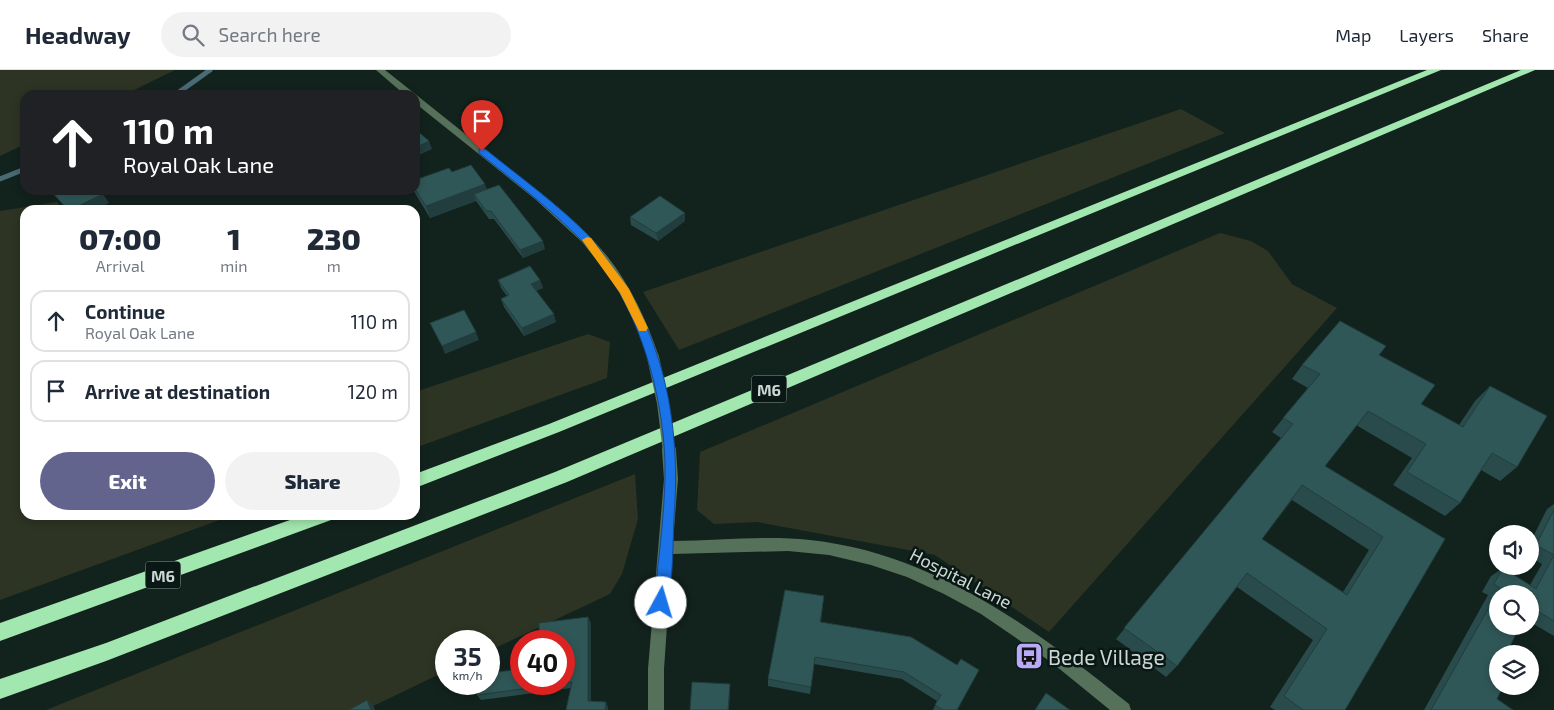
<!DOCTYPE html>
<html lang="en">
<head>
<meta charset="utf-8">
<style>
	:root { --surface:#fff; --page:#f2f2f3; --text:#1f2937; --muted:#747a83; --line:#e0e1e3; --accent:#63648e }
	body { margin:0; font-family:"Exo 2",sans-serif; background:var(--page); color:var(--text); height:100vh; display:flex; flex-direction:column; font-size:19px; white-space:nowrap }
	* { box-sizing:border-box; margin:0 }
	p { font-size:16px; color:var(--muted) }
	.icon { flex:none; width:28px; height:28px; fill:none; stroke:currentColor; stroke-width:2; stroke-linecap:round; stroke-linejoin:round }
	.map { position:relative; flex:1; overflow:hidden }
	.sheet { position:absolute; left:20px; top:135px; width:400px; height:315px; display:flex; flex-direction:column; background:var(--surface); border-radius:15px; box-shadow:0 2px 8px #0003 }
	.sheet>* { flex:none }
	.banner { position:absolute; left:20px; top:20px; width:400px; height:105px; border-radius:15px; box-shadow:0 2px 8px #0003; background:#202124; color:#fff; overflow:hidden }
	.controls { position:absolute; left:1489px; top:455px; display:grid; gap:10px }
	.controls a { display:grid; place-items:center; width:50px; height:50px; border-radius:50%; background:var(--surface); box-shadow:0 2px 8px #0003; font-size:25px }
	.speed { position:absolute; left:435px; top:560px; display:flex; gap:10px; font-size:25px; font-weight:700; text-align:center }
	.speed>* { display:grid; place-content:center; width:65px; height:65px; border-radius:50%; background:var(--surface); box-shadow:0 2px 8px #0003; line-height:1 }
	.speed small { font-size:12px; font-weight:400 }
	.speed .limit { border:8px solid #d22; background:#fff; color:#111 }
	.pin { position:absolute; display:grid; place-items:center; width:42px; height:42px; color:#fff; margin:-51px -21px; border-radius:50% 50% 50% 0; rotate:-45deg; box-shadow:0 0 5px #0007 }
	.pin .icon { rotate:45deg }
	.me { position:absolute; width:55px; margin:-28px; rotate:6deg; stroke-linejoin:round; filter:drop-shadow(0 0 4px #0008) }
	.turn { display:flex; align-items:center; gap:18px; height:105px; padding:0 20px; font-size:22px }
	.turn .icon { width:65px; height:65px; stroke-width:2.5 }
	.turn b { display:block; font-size:35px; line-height:42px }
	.eta { display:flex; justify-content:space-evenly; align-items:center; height:85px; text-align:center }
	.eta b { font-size:30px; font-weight:800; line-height:35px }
	.primary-button { display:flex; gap:10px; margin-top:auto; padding:10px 20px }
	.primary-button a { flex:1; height:58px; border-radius:30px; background:var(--accent); color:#fff; font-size:20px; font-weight:800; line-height:58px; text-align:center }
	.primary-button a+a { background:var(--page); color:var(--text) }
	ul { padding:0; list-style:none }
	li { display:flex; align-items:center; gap:15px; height:62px; margin:0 10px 8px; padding:0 10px; border:2px solid var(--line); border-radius:15px }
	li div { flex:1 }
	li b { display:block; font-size:19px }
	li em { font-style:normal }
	header { display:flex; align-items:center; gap:30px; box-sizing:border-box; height:70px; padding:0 25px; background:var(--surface); border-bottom:1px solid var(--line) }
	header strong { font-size:24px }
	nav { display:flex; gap:28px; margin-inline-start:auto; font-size:18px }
	.search { width:350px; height:45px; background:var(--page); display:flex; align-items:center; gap:12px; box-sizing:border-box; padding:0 18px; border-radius:28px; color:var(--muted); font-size:19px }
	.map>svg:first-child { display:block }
	.green { fill:#2d3423 }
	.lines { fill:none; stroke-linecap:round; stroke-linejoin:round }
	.stream { stroke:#486b76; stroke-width:5 }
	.minor { fill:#56715a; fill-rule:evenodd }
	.highway { fill:#a2e7af; fill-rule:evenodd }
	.minor-bridge-far1 { stroke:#56715a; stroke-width:12 }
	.minor-bridge { stroke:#56715a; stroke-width:14 }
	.wall { fill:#294b4b; fill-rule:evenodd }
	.shaded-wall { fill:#223d3d }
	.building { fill:#305757; stroke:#223d3d; fill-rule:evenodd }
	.route { fill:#1a73e8; stroke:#114b97 }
	.slow { fill:#f59e0b }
	.labels { text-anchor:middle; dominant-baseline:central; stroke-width:5; stroke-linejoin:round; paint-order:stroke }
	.shield { fill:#091814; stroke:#929e9a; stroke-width:1 }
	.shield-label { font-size:16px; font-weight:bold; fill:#cdd7d4 }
	.street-label { font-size:18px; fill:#cdd7d4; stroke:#091814 }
	.near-poi-label { font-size:21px; fill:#cdd7d4; stroke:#091814; text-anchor:start }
</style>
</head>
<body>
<header>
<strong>Headway</strong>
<div class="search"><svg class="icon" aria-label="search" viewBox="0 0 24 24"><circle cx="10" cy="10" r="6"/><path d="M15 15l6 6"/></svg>Search here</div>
<nav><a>Map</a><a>Layers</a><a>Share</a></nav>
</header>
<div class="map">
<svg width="1554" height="640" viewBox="0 0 1554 640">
	<rect width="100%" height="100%" fill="#12221d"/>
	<g class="green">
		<path d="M0 0H175L124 25H25V74L0 86Z"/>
		<path d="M1181 39 1225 63 679 280 643 222Z"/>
		<path d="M57 132 63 140H25V445H233L0 530V141Z"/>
		<path d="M1220 163 1251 171 1268 181 1292 214 1337 238 1049 562 935 485 757 452 714 454 697 440 700 382Z"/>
		<path d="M588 264 610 272 607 308 415 378V322Z"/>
		<path d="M635 404 638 449 622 504 610 524 489 581V571H446V601L365 640H46Z"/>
	</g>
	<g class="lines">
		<g class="stream">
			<path d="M175 25 210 0"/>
			<path d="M0 109 25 99"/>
		</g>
		<g class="minor">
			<path d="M376 0H385C423 30 460 60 498 90 536 119 576 148 607 186 631 216 647 251 659 287L657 290H649L633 248 620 224 607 203 582 172 535 129 415 33V25H405Z"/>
			<path d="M671 403 676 405 678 409 673 471C719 471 764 465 810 470 933 483 1035 559 1129 634L1131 640H1110L1051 592 981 544 944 524 907 507 871 495 829 485 788 481 672 484 664 599V640H648V599L664 409 666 405Z"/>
		</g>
		<g class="highway">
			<path d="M1427 0H1441L559 362 415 418V404L549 354Z"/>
			<path d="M1521 0H1535L567 412 106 591 0 629V609L106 573 555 402Z"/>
			<path d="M304 445H333L331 450 0 571V553Z"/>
		</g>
		<path class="minor-bridge-far1" d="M653 287 663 333 669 382"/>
		<path class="minor-bridge" d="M669 380 671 409"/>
	</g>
	<g class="wall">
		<path d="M452 102 487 119 545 179 523 188 494 149H489L476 131 430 148 415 123 413 120H415V110Z"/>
		<path d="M630 147 685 151 658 171 631 155Z"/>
		<path d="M498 210H540L543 218 536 221 556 252 524 266 504 237 501 229 507 226 501 218Z"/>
		<path d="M1379 285 1421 334 1459 355 1475 331 1490 316 1517 397 1500 411 1481 400 1460 433 1445 446 1393 415 1412 388 1356 355 1325 396 1445 469 1345 640H1275L1270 637 1313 570 1237 517 1177 596 1166 607 1116 569 1281 368 1272 362 1308 318 1292 309 1302 295ZM1292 430 1369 480 1343 522 1262 469Z"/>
		<path d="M1554 434V566L1530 552V524L1498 584 1497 629 1513 640H1424L1488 525 1482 522 1491 506 1503 498 1530 515 1542 494 1530 487V473L1547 439Z"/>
		<path d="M823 534 821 552 911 567 958 640H933L937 631 902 609 814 594 810 624 768 616V609Z"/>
		<path d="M591 553V631L608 637V640H566L571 618 481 630 477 625 521 614H564V571Z"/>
	</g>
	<g class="shaded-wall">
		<path d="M429 71 432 79 415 87V78Z"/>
		<path d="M485 114 489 126 474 124 476 131 430 148 426 136Z"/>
		<path d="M103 124 109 133 94 140H70Z"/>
		<path d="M685 143V151L658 171 656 163Z"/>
		<path d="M543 171 545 179 523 188 520 180Z"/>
		<path d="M540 210 543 218 533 222 531 214Z"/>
		<path d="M554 244 556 252 524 266 522 258Z"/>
		<path d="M476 262 479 270 445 284 442 276Z"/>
		<path d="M588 547 591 553V636L588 631Z"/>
		<path d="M730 614V620L729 640H728Z"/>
		<path d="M367 630 373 635 375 640H371Z"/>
		<path d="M606 632 608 637V640H605Z"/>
	</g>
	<g class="building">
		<path d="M415 59 429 71 415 78Z"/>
		<path d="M471 95 485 114 426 136 415 119V110L449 98 452 102Z"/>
		<path d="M499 115 543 171 520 180 491 141H486L474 124Z"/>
		<path d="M50 120H98L103 124 70 140H68Z"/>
		<path d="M660 126 685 143 656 163 630 147Z"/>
		<path d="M162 135 166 140H150Z"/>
		<path d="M530 196 540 210 531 214 554 244 522 258 501 229 509 225 498 210Z"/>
		<path d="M464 240 476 262 442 276 430 253Z"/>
		<path d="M1340 251 1386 276 1379 285 1435 315 1421 334 1463 357 1490 316 1547 346 1517 397 1492 383 1460 433 1407 402 1426 374 1368 341 1325 396 1445 469 1345 640H1303L1284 626 1327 559 1247 503 1177 596 1124 558 1293 354 1283 348 1320 304 1302 295ZM1302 415 1383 467 1347 525 1262 469Z"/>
		<path d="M1554 440V551L1531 537 1530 538V524H1498V556H1520L1506 584H1498V616H1503L1497 629 1513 640H1431L1500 518 1494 514 1503 498 1536 519 1554 485 1536 475Z"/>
		<path d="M785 520 824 526 820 552 911 567 957 595 961 589 979 600 957 640H943L935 635 941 625 904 602 815 587 811 617 768 609Z"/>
		<path d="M588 547V631L606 632 605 640H566L572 612 564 613V571H539V553Z"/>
		<path d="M521 599V614H560L477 625 478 614H489V603Z"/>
		<path d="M692 612 730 614 728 640H690Z"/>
		<path d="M1046 623 1070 640H1035Z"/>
		<path d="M367 630 371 640H349Z"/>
	</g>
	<path class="route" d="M479 79H485C520 107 557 134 589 166 597 174 603 185 610 194 665 267 681 357 674 447 673 468 673 522 666 538L661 540 656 538 654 533C658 492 664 450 665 409 667 330 638 228 582 171 551 139 514 111 479 83Z"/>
	<path class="slow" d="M587 167 591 168 629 219 648 258 646 261H639L620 223 582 170Z"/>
	<defs>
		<g id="bus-square" transform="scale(1.4375)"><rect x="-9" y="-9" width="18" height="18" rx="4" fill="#b7abf8" stroke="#091814"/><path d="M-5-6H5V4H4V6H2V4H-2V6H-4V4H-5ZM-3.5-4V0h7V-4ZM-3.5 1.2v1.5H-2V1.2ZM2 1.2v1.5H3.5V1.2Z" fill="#111"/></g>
	</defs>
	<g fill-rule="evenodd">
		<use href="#bus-square" x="1029" y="586"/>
	</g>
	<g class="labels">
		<g class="shield">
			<rect x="751.5" y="305.5" width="35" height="27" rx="4"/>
			<rect x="145.5" y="491.5" width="35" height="27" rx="4"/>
		</g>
		<g class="shield-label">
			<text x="769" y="319">M6</text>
			<text x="163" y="505">M6</text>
		</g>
		<g class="street-label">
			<text transform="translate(961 508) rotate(27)">Hospital Lane</text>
		</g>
		<g class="near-poi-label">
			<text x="1048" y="586">Bede Village</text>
		</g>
	</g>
</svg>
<div class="controls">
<a><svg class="icon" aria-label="sound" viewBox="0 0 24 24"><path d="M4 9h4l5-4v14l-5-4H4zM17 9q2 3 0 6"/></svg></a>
<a><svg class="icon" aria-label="search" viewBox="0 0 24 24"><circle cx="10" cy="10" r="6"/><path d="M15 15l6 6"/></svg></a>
<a><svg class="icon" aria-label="layers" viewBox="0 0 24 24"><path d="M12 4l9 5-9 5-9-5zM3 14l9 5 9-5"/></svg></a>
</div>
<div class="speed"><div>35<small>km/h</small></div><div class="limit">40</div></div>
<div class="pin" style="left:482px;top:81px;background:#d93025"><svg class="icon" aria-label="arrive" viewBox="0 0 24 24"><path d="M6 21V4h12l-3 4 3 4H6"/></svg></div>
<svg class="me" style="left:661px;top:533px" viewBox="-20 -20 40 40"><circle r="19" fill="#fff"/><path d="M0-13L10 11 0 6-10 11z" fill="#1a73e8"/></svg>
<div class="banner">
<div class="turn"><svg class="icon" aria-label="ahead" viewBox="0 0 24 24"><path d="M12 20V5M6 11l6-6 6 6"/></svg><div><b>110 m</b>Royal Oak Lane</div></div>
</div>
<section class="sheet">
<div class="eta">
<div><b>07:00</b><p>Arrival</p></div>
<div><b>1</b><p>min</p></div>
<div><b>230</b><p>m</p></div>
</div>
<ul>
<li><svg class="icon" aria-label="ahead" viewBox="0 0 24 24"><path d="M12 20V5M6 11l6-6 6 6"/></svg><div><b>Continue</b><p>Royal Oak Lane</p></div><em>110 m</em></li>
<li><svg class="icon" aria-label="arrive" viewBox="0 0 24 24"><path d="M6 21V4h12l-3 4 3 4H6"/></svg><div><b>Arrive at destination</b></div><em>120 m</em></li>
</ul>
<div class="primary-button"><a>Exit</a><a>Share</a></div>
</section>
</div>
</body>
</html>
